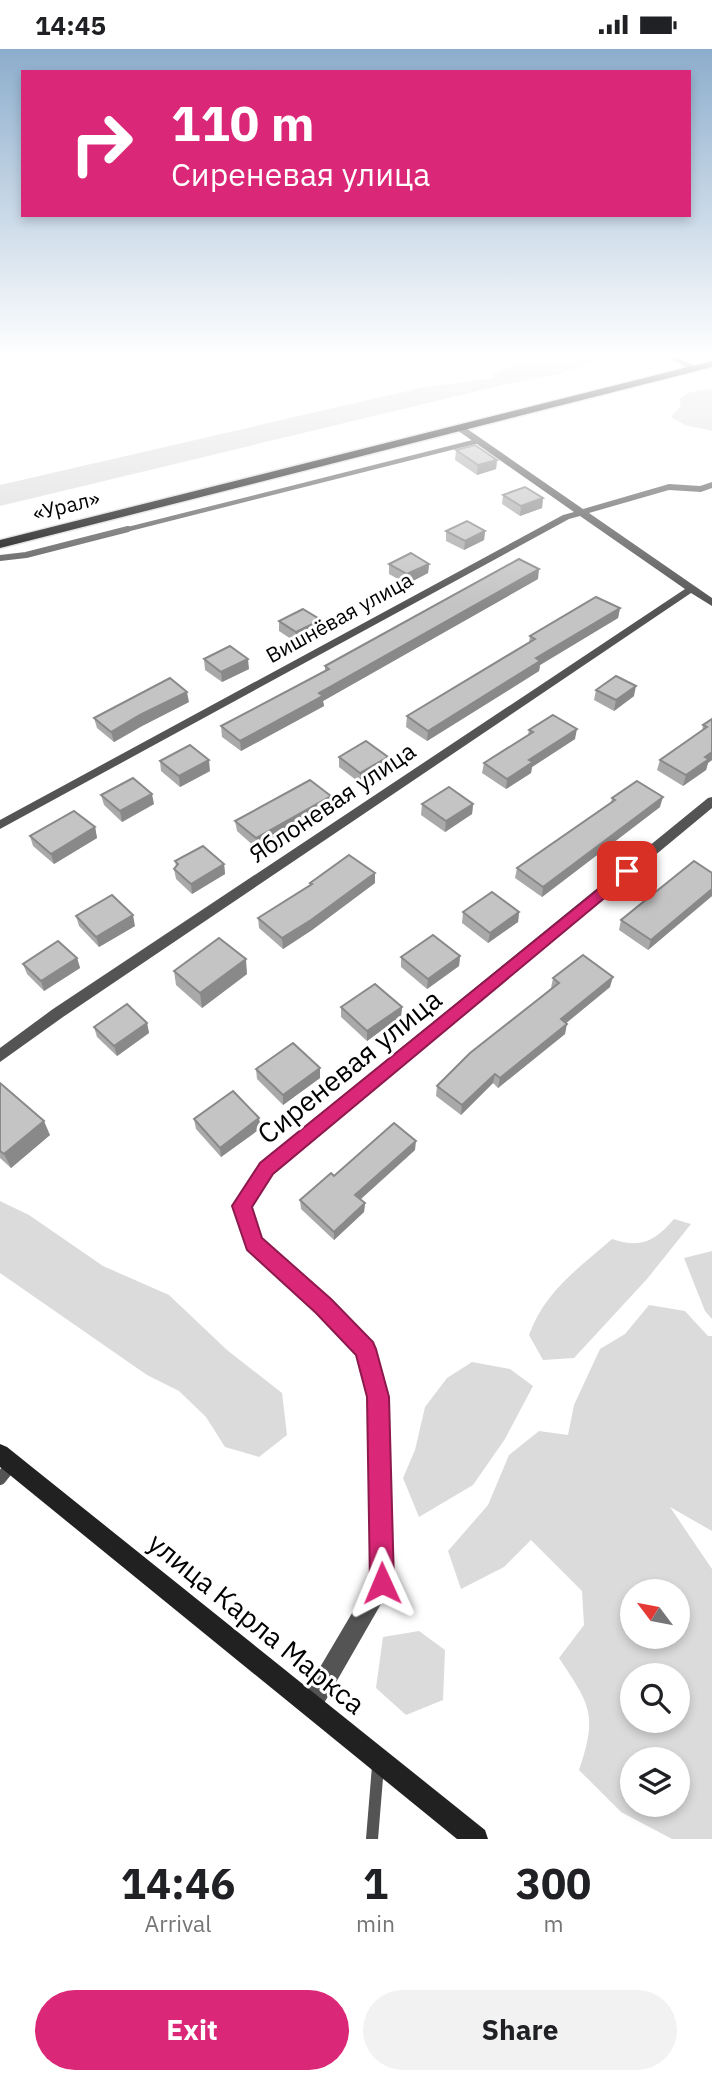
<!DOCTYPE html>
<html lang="en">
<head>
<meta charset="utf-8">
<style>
	:root { --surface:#fff; --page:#f2f2f2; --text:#202124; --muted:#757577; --accent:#db2777 }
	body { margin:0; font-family:"IBM Plex Sans",sans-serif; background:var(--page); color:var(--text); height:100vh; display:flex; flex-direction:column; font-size:26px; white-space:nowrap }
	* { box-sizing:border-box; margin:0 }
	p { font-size:23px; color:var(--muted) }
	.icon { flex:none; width:38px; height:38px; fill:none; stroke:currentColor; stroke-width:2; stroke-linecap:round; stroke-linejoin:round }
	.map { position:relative; height:1790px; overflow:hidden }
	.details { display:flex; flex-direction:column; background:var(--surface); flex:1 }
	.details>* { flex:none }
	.banner { position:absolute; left:21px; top:21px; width:670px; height:147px; border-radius:0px; box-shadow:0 4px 10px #0003; background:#db2777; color:#fff; overflow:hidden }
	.needle { width:46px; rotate:302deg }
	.controls { position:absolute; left:620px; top:1530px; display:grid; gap:14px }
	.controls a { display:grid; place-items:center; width:70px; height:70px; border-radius:50%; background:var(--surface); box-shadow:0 4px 10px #0003; font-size:35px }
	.pin { position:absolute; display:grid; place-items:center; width:60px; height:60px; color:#fff; margin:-30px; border-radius:14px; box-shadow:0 4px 10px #0006 }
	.me { position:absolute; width:77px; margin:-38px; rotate:359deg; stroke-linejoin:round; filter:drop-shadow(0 0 5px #0008) }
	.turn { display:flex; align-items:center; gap:24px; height:147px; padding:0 35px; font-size:32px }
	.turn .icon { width:91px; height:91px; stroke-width:2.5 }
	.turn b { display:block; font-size:49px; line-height:60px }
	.eta { display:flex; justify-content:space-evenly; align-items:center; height:119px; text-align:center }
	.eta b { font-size:42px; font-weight:800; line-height:49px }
	.primary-button { display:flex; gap:14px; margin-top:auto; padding:14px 35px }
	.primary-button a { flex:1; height:80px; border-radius:42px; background:var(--accent); color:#fff; font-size:28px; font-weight:800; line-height:80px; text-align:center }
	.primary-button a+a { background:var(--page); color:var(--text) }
	.status { display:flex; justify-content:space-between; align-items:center; height:49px; padding:0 35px; background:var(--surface); direction:ltr }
	.status svg { height:19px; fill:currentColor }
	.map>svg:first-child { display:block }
	.green { fill:#dbdbdb; fill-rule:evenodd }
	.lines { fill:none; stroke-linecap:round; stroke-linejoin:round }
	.highway-casing { stroke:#dbdbdb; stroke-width:3 }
	.lane-far2 { stroke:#545454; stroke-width:4.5 }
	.lane-far1 { stroke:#545454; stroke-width:6 }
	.lane { stroke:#545454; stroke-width:12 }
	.street { fill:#545454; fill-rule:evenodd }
	.secondary { fill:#212121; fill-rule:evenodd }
	.highway { fill:#000; fill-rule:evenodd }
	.wall { fill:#a9a9a9 }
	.shaded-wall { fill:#898989 }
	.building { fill:#c4c4c4; stroke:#898989; stroke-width:2 }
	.route { fill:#db2777; stroke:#8e194d; stroke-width:2 }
	.labels { text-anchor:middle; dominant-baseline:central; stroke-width:6; stroke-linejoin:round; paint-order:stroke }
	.far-street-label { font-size:21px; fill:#000; stroke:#fff }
	.street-label { font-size:24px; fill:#000; stroke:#fff }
	.near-street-label { font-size:28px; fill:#000; stroke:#fff }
</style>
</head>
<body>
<div class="status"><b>14:45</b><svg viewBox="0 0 49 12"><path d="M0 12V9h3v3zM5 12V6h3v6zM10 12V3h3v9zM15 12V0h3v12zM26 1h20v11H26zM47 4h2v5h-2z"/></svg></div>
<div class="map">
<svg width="712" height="1790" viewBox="0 0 712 1790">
	<rect width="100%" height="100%" fill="#fff"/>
	<g class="green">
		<path d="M559 306H594L593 312 560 325 511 334 0 457V436L420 339 494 329 491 326 505 319Z"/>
		<path d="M712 340V382L685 376 671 368 681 357 679 350 690 343Z"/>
		<path d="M0 1152 29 1166 103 1217 169 1246 227 1301 282 1344 287 1386 259 1408 225 1398 206 1368 179 1342 147 1326 0 1224Z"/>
		<path d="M674 1170 691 1175 647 1230 574 1309 543 1311 529 1286C545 1242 578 1220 612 1190 641 1200 655 1192 674 1170Z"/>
		<path d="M712 1202V1270L705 1262 684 1209Z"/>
		<path d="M649 1256 685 1262 708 1287H712V1482L670 1458 712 1520V1790H672L621 1763 579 1721C598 1665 590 1656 559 1609L584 1576 582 1542 531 1491 504 1518 461 1540 448 1502 488 1456 509 1406 539 1382 568 1386 574 1356 600 1300 625 1285ZM632 1542H677V1587H632ZM632 1626H677V1671H632ZM632 1710H677V1755H632Z"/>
		<path d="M472 1313 510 1320 533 1337 505 1390 473 1436 419 1468 403 1429 415 1401 425 1358 447 1329Z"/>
		<path d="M419 1582 445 1601 443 1651 406 1666 376 1639 383 1588Z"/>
	</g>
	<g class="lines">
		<g class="highway-casing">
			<path id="highway" d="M712 312V318L0 499V491Z"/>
		</g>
		<path class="lane-far2" d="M121 482 478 392"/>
		<path class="lane-far1" d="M0 509 26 506 128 480"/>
		<g class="lane">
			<path d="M0 1430 12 1415"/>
			<path d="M372 1790 378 1717"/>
		</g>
		<g class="street">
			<path d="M664 306H674L698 319 691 321Z"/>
			<path d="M457 377H463L583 460 669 435 700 437 712 433V439L701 443 669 441 589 464 712 549V557L691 544 63 968 0 1013V999L53 960 685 540 580 467 569 470 0 780V771L563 466 574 463 457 381Z"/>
			<path d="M712 748V759L272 1124 251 1158 261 1190 329 1251 372 1293 388 1348 393 1534 319 1663 311 1666 303 1663 300 1655 303 1647 371 1532 368 1348 357 1305 317 1263 248 1201 234 1157 260 1114 708 749Z"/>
		</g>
		<path class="secondary" d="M0 1395 7 1398 485 1781 488 1790H457L0 1418Z"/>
		<use href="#highway" class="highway"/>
	</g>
	<g class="wall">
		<path d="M456 401 497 411 496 420 477 426 455 411Z"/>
		<path d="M503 446 543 449 542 459 520 467 502 455Z"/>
		<path d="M446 482H485L484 491 464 501 446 492Z"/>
		<path d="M389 515H429L428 524 407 535 389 525Z"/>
		<path d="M538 530 323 652 324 657 241 702 222 688 221 677 325 622V617Z"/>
		<path d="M620 559 618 569 540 616 539 622 427 692 406 678 407 667 529 593 530 587Z"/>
		<path d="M321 571 322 581 297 594 279 582V572Z"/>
		<path d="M204 610 249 620 222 633 205 621Z"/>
		<path d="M596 641 634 647 614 662 594 651Z"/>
		<path d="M189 653 142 677 114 693 97 679 94 669Z"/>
		<path d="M712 670V711L708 714 706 721 683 737 657 721 660 711 702 682 703 676Z"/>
		<path d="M529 681 575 690 532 718 531 724 506 740 482 724 484 714 528 686Z"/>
		<path d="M339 708 388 718 360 734 339 718Z"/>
		<path d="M160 712 210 722 180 738 161 722Z"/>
		<path d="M101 746 154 755 122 773 104 756Z"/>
		<path d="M331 747V757L257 800 237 782 235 772Z"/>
		<path d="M612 749 660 758 542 848 515 829 517 819 611 753Z"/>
		<path d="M422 755H473L472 765 445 783 421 766Z"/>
		<path d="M95 778 97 789 54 815 33 797 30 787Z"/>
		<path d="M175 812 224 815 225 825 192 845 176 830 174 820 176 817Z"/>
		<path d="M375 824V834L312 881 283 900 259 879 258 869 310 836V834Z"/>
		<path d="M712 824V847L648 901 619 881 621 871Z"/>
		<path d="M463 863H519L518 873 488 894 462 874Z"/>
		<path d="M76 867 135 877 99 898 79 877Z"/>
		<path d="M460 907 459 917 427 940 401 918V908Z"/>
		<path d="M77 909 80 919 44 942 27 925 23 915Z"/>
		<path d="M174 922 247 925 202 959 176 936Z"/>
		<path d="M553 929 610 938 566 974 565 985 498 1039 493 1034 461 1066 436 1047 437 1037 551 939Z"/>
		<path d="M341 958H402L401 967 367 992 341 968Z"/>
		<path d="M147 974 149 984 117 1007 97 988 94 978Z"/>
		<path d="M256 1020 320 1029 283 1056 257 1030Z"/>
		<path d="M0 1034 50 1086 11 1119 0 1109Z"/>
		<path d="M194 1070 261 1079 221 1108 196 1080Z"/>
		<path d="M415 1101 360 1151 365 1154 364 1163 334 1191 301 1160 300 1151 334 1127Z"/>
	</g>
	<g class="shaded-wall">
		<path d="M497 411 496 420 477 426 478 416Z"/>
		<path d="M543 449 542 459 520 467 521 457Z"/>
		<path d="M485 482 484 491 464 501 465 492Z"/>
		<path d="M429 515 428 524 407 535V525Z"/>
		<path d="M539 520 538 530 323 652 324 657 241 702 240 692 319 644Z"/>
		<path d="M620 559 618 569 540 616 539 622 427 692 428 682 536 609Z"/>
		<path d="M321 571 322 581 297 594 296 583Z"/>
		<path d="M248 610 249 620 222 633 221 623Z"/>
		<path d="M636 637 634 647 614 662 616 651Z"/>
		<path d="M187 643 189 653 142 677 114 693 111 683 140 666Z"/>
		<path d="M577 680 575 690 532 718 531 724 506 740 507 730 529 711Z"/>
		<path d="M712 703V711L708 714 706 721 683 737 686 726 705 708Z"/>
		<path d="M388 708V718L360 734V724Z"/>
		<path d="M209 711 210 722 180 738 179 727Z"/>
		<path d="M152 745 154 755 122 773 120 762Z"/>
		<path d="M331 747V757L257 800 256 789Z"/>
		<path d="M663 748 660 758 542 848 543 838Z"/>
		<path d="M473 755 472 765 445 783 446 772Z"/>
		<path d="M95 778 97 789 54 815 51 805Z"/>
		<path d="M224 815 225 825 192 845 191 835Z"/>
		<path d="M375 824V834L312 881 283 900 282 889Z"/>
		<path d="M712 840V847L648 901 651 891Z"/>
		<path d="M519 863 518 873 488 894 490 884Z"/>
		<path d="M133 866 135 877 99 898 96 888Z"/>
		<path d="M460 907 459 917 427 940 428 930Z"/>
		<path d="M77 909 80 919 44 942 41 932Z"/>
		<path d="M246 910 247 925 202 959 200 944Z"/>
		<path d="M613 928 610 938 559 980 561 970Z"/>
		<path d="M402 958 401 967 367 992V982Z"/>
		<path d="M147 974 149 984 117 1007 114 997Z"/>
		<path d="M567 975 565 985 498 1039 500 1029Z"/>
		<path d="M320 1019V1029L283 1056V1046Z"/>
		<path d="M495 1025 493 1034 461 1066 462 1056Z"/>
		<path d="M259 1069 261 1079 221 1108 220 1099Z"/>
		<path d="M44 1072 50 1086 11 1119 4 1105Z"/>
		<path d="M416 1092 415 1101 355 1155V1146Z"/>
		<path d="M365 1154 364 1163 334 1191V1183Z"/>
	</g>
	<g class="building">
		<path d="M475 396 497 411 478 416 456 401Z"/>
		<path d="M525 438 543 449 521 457 503 446Z"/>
		<path d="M467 472 485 482 465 492 446 482Z"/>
		<path d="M411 504 429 515 407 525 389 515Z"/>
		<path d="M519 510 539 520 319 644 323 647 240 692 221 677 329 620 325 617Z"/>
		<path d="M596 548 620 559 536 609 540 612 428 682 407 667 535 590 530 587Z"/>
		<path d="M303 560 321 571 296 583 279 572Z"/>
		<path d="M230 597 248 610 221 623 204 610Z"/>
		<path d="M616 627 636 637 616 651 596 641Z"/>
		<path d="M170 629 187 643 140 666 111 683 94 669Z"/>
		<path d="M553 666 577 680 529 711 533 713 507 730 484 714 533 683 529 681Z"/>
		<path d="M712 670V703L705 708 709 710 686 726 660 711 707 678 703 676Z"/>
		<path d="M366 692 388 708 360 724 339 708Z"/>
		<path d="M190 696 209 711 179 727 160 712Z"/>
		<path d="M133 729 152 745 120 762 101 746Z"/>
		<path d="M310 731 331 747 256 789 235 772Z"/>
		<path d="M637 732 663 748 543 838 517 819 615 751 612 749Z"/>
		<path d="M449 738 473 755 446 772 422 755Z"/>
		<path d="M74 762 95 778 51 805 30 787Z"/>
		<path d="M203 797 224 815 191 835 174 820 178 815 175 812Z"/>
		<path d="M349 806 375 824 311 871 282 889 258 869 312 835 310 834Z"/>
		<path d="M694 812 712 824V840L651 891 621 871Z"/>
		<path d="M492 843 519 863 490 884 463 863Z"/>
		<path d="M112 846 133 866 96 888 76 867Z"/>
		<path d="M433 886 460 907 428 930 401 908Z"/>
		<path d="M219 889 246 910 200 944 174 922Z"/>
		<path d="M58 892 77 909 41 932 23 915Z"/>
		<path d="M583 906 613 928 561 970 567 975 500 1029 495 1025 462 1056 437 1037 470 1004 559 934 553 929Z"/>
		<path d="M375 935 402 958 367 982 341 958Z"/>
		<path d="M127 955 147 974 114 997 94 978Z"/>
		<path d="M293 994 320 1019 283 1046 256 1020Z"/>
		<path d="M0 1034 44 1072 4 1105 0 1102Z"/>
		<path d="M233 1042 259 1069 220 1099 194 1070Z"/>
		<path d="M394 1074 416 1092 355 1146 365 1154 334 1183 300 1151 331 1124 334 1127Z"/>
	</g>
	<linearGradient id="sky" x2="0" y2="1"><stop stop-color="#8cadcc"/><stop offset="0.55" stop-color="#fff"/><stop offset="1" stop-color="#fff" stop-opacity="0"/></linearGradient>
	<rect width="712" height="557" fill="url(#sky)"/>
	<path class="route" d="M627 817 635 822 632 826 273 1125 252 1158 262 1189 331 1250 373 1293 376 1300 389 1348 394 1534 390 1542 382 1546 373 1542 370 1534 367 1348 356 1306 316 1264 247 1201 232 1157 260 1114Z"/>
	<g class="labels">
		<g class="far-street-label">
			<text transform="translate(66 456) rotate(-14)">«Урал»</text>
			<text transform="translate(339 568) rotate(-29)">Вишнёвая улица</text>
		</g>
		<g class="street-label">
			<text transform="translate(332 753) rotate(-34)">Яблоневая улица</text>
		</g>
		<g class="near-street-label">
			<text transform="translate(349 1017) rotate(-39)">Сиреневая улица</text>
			<text transform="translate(257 1574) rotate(39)">улица Карла Маркса</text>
		</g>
	</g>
</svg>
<div class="controls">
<a><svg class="needle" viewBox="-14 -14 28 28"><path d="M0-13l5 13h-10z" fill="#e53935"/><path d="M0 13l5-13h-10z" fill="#757577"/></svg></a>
<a><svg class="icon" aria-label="search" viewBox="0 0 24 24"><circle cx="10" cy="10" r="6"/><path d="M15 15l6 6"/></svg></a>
<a><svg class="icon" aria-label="layers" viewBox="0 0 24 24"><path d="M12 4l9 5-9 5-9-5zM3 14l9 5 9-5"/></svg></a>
</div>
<div class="pin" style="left:627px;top:822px;background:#d93025"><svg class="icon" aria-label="arrive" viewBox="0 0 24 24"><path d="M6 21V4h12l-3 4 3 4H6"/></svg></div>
<svg class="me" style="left:382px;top:1534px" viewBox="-20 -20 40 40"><path d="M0-17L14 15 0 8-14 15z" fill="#db2777" stroke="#fff" stroke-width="4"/></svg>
<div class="banner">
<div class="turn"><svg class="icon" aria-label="right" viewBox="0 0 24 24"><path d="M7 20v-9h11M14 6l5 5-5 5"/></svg><div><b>110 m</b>Сиреневая улица</div></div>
</div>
</div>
<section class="details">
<div class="eta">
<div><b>14:46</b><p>Arrival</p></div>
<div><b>1</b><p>min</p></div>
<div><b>300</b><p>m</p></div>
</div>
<div class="primary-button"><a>Exit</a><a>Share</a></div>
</section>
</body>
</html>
